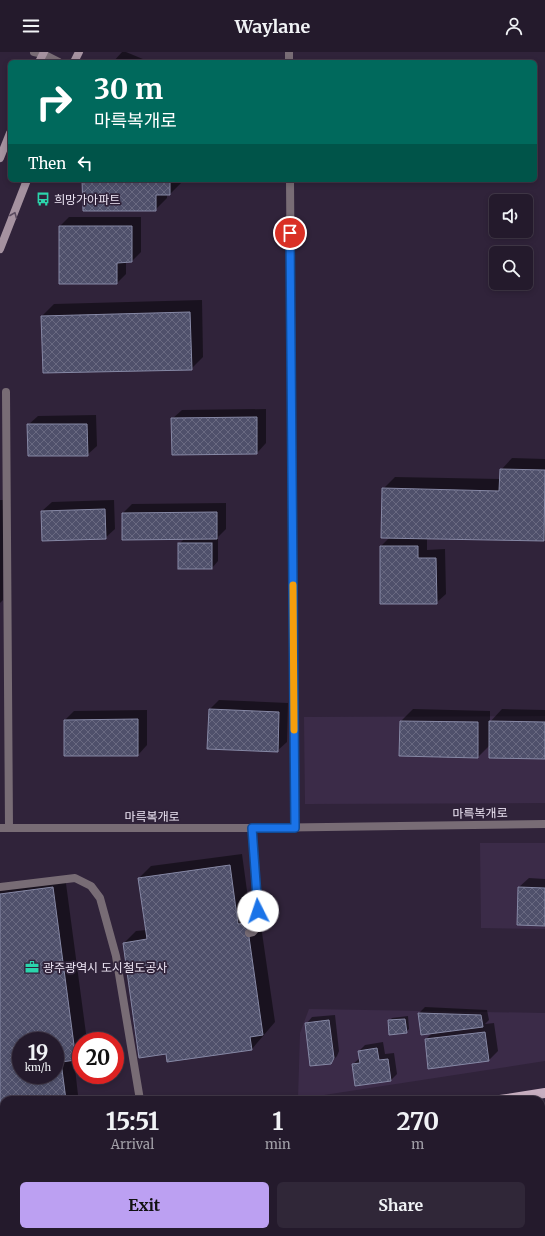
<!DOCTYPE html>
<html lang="en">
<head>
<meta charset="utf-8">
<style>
	:root { --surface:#241a2c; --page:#302738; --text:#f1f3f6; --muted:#a3a1a9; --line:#413848; --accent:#bca0f2 }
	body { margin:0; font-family:Merriweather,"Noto Sans KR",serif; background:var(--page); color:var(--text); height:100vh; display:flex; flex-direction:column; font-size:15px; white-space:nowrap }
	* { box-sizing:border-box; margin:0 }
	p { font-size:13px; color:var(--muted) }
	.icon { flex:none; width:22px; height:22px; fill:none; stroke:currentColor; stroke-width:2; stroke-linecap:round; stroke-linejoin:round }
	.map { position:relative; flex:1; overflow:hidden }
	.side { position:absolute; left:0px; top:1044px; width:545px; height:140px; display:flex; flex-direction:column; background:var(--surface); border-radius:12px 12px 0 0; box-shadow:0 2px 6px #0003,0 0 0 1px var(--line) }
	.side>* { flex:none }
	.hud { position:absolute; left:8px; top:8px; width:529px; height:122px; border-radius:6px; box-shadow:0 2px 6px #0003,0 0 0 1px var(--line); background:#00695c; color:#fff; overflow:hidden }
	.tools { position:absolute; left:489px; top:142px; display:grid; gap:8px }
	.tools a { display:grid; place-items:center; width:44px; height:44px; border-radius:6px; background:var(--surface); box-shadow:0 2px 6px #0003,0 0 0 1px var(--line); font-size:20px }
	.speed { position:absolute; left:12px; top:980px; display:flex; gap:8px; font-size:20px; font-weight:700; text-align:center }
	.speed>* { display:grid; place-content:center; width:52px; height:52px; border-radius:50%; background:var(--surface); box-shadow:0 2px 6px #0003,0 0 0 1px var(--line); line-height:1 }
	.speed small { font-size:10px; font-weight:400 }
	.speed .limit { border:6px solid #d22; background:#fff; color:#111 }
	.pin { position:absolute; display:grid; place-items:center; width:34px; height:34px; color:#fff; margin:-17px; border:2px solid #fff; border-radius:50%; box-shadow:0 1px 4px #0007 }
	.me { position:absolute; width:44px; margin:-22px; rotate:356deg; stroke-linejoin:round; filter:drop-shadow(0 0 3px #0008) }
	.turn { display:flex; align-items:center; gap:14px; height:84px; padding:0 20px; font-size:18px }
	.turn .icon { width:52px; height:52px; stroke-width:2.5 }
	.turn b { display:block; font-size:28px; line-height:34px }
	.then { display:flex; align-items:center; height:38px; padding:0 20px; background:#0003; gap:8px; font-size:15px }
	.eta { display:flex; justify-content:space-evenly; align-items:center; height:68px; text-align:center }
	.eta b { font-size:24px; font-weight:700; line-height:28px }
	.cta { display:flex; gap:8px; margin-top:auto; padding:8px 20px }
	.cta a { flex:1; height:46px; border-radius:6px; background:var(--accent); color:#111; font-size:16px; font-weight:700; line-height:46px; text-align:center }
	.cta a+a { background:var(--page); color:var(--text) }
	header { display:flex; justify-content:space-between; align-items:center; height:52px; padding:0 20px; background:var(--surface); font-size:18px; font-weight:700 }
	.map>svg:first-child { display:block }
	.built { fill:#3b2b48 }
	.shadow { fill:#0007; fill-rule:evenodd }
	.building { fill:url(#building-cross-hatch); stroke:#8688a5; fill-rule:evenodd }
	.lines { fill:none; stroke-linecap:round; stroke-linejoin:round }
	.lane { stroke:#786c75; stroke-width:8 }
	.street { stroke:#786c75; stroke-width:8 }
	.secondary { stroke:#a592a0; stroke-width:8 }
	.primary { stroke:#c8afc1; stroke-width:10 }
	.oneway { stroke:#594a5e }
	.route-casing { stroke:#114b97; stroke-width:10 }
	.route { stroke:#1a73e8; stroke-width:7 }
	.slow { stroke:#f59e0b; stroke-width:7 }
	.labels { text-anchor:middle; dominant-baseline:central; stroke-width:3.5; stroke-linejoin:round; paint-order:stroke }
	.poi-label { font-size:12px; fill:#eee6f5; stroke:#30233a; text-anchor:start }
	.street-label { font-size:12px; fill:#eee6f5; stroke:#30233a }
</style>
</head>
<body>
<header><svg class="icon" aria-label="menu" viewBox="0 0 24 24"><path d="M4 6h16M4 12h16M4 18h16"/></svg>Waylane<svg class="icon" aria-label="person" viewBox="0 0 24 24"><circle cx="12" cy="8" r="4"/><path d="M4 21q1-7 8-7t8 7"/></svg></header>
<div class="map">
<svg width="545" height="1184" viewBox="0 0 545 1184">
	<defs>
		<pattern id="building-cross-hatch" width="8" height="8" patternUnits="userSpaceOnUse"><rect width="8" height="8" fill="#4f506b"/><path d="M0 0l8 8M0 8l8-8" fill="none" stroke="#696981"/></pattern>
	</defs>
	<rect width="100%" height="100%" fill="#30233a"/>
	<g class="built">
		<path d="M545 664V751L305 752 304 665Z"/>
		<path d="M480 791H545V877L481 876Z"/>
		<path d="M309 957 545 961V1009L298 1047 300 981Z"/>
		<path d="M143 1180H521L498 1184H116Z"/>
	</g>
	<g class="shadow">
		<path d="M122 0H126L150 10H113Z"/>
		<path d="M83 128H182V130L170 142H167V146L155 158Z"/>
		<path d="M69 165H141V200L132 209H126V222L117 231H60V174Z"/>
		<path d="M202 248 203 305 191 317 44 320 42 264 54 252Z"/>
		<path d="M266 357V391L257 401 172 367 182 358Z"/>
		<path d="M96 363 97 394 87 403 28 373 38 364Z"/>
		<path d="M512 406 545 407V487L543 488 427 486V498L445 497 446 542 436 551 381 494 390 485 383 437 395 425 500 427 501 418Z"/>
		<path d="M0 448H3V548L0 551Z"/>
		<path d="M114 448 115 477 105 486 42 459 52 450Z"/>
		<path d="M226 451V477L218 485V509L212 516H179V492L184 487 123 461 132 452Z"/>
		<path d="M219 648 288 651 287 690 277 699 210 657Z"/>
		<path d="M413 657 490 659V670L502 657 545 658V706L490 693 478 705 401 669Z"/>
		<path d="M147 658V693L138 703 65 668 74 659Z"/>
		<path d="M242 802 250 861 259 860 275 970 251 998 167 1001 124 891 136 879 147 878 139 826 151 814Z"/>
		<path d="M65 824 87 989H81V1002L74 1007 78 1043 73 1048H4V1063H0V832ZM21 989H55V1023H21Z"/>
		<path d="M529 826 545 827V873L519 835Z"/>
		<path d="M425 955 487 958 489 968 485 972 494 971 498 999 489 1008 426 987 432 981 419 961Z"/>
		<path d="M335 963 339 999 337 1004 331 1011 306 972 312 965Z"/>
		<path d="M408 964 409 977 406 980 389 969 392 966Z"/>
		<path d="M383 990 385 1002 394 1001 397 1022 391 1028 353 1012 360 1006 359 999 365 993Z"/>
		<path d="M545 1107V1155L541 1156V1109Z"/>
		<path d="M120 1180H193L194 1184H96Z"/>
		<path d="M208 1180H362L358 1184H208Z"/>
	</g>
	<g class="building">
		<path d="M82 128H170V143H156V159H83Z"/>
		<path d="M59 174H132V210L117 211V232H59Z"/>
		<path d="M190 260 192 318 43 321 41 264Z"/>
		<path d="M257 365V402L172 403 171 366Z"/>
		<path d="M27 372H87L88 404H28Z"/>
		<path d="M500 417 545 418 544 489 381 486 382 436 499 439Z"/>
		<path d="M105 457 106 487 42 489 41 459Z"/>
		<path d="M217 460V487L122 488V461Z"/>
		<rect x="178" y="491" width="34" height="26"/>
		<path d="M380 494H418V506H436L437 552H380Z"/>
		<path d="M209 657 279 660 278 700 207 697Z"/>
		<path d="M138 667V704H64V668Z"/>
		<path d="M400 669 478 670V706L399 704Z"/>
		<path d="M489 669 545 670V707L489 706Z"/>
		<path d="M230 813 238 872 247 871 263 983 250 985 252 998 167 1010 166 1002 139 1006 123 891 147 887 138 826Z"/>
		<path d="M53 835 76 1008 61 1010 66 1048H4V1064H0V842ZM21 989H55V1023H21Z"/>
		<path d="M518 835 545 836V874L517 873Z"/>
		<path d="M418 961 481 963 483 975 421 983Z"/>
		<path d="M405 967 407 981 389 983 388 968Z"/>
		<path d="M329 968 334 1006 331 1012 310 1014 305 971Z"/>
		<path d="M485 980 489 1009 428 1017 425 987Z"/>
		<path d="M377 996 379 1008 388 1007 391 1029 355 1034 352 1012 360 1011 358 999Z"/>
		<path d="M545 1120V1156L541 1157V1121Z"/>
		<path d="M176 1180H180L181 1184H152Z"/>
		<path d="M207 1180H244L245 1184H207Z"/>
		<rect x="254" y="1180" width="40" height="4"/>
		<rect x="302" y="1180" width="42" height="4"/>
	</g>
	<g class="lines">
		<g class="lane">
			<path d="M0 835 75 826 91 834 100 846 116 904 140 1048"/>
			<path d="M249 881 253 880 259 873 252 776"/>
		</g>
		<g class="street">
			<path d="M34 0 43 2 59 10"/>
			<path d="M289 0V10"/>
			<path d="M290 128 295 776"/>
			<path d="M6 340 9 776"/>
			<path d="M0 776H252L545 772"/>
		</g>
		<g class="secondary">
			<path d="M39 10 44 0"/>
			<path d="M74 10 79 0"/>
			<path d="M0 106 10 81"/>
			<path d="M0 197 27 128"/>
		</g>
		<g class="primary">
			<path d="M500 1048 545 1041"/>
			<path d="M541 1084 545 1083"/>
			<path d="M0 1128 4 1127"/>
			<path d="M0 1167 4 1166"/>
		</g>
	</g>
	<defs><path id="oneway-chevron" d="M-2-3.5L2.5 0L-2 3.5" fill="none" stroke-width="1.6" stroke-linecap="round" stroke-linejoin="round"/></defs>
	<use class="oneway" href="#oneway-chevron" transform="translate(14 163) rotate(-68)"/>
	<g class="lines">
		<g class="route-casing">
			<path id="route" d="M258 859 252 776H295L290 181"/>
		</g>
		<use href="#route" class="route"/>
		<path class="slow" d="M293 533 294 678"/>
	</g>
	<defs>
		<g id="bus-bare" transform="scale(1.08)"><path d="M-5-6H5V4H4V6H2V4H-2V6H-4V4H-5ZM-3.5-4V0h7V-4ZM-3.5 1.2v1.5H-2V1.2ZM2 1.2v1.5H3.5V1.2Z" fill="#2bd5ac" stroke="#30233a" stroke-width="2.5" paint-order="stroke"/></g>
		<g id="office-bare" transform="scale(1.08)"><path d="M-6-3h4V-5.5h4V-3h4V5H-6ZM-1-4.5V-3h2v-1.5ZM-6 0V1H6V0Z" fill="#2bd5ac" stroke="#30233a" stroke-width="2.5" paint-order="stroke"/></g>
	</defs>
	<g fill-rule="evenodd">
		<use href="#bus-bare" x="43" y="147"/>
		<use href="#office-bare" x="32" y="915"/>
	</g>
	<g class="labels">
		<g class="poi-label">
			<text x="54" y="147">희망가아파트</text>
			<text x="43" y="915">광주광역시 도시철도공사</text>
		</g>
		<g class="street-label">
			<text transform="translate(480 761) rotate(-1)">마륵복개로</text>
			<text x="152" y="764">마륵복개로</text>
		</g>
	</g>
</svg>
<div class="tools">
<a><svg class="icon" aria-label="sound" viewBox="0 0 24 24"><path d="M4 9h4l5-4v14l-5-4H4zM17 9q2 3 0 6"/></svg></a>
<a><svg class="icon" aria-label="search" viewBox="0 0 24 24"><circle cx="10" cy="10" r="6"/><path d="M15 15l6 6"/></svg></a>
</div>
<div class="speed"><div>19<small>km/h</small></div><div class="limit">20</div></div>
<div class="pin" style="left:290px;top:181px;background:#d93025"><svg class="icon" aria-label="arrive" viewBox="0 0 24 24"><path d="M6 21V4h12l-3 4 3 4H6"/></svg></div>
<svg class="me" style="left:258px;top:859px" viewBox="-20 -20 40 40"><circle r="19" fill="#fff"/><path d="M0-13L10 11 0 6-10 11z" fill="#1a73e8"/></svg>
<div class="hud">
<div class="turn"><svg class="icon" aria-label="right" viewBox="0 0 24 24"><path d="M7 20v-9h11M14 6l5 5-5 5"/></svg><div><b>30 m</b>마륵복개로</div></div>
<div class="then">Then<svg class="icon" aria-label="left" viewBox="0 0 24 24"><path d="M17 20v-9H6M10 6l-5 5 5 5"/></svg></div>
</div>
<section class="side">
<div class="eta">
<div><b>15:51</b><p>Arrival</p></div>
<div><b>1</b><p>min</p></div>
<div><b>270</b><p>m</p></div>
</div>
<div class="cta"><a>Exit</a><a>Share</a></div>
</section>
</div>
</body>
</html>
